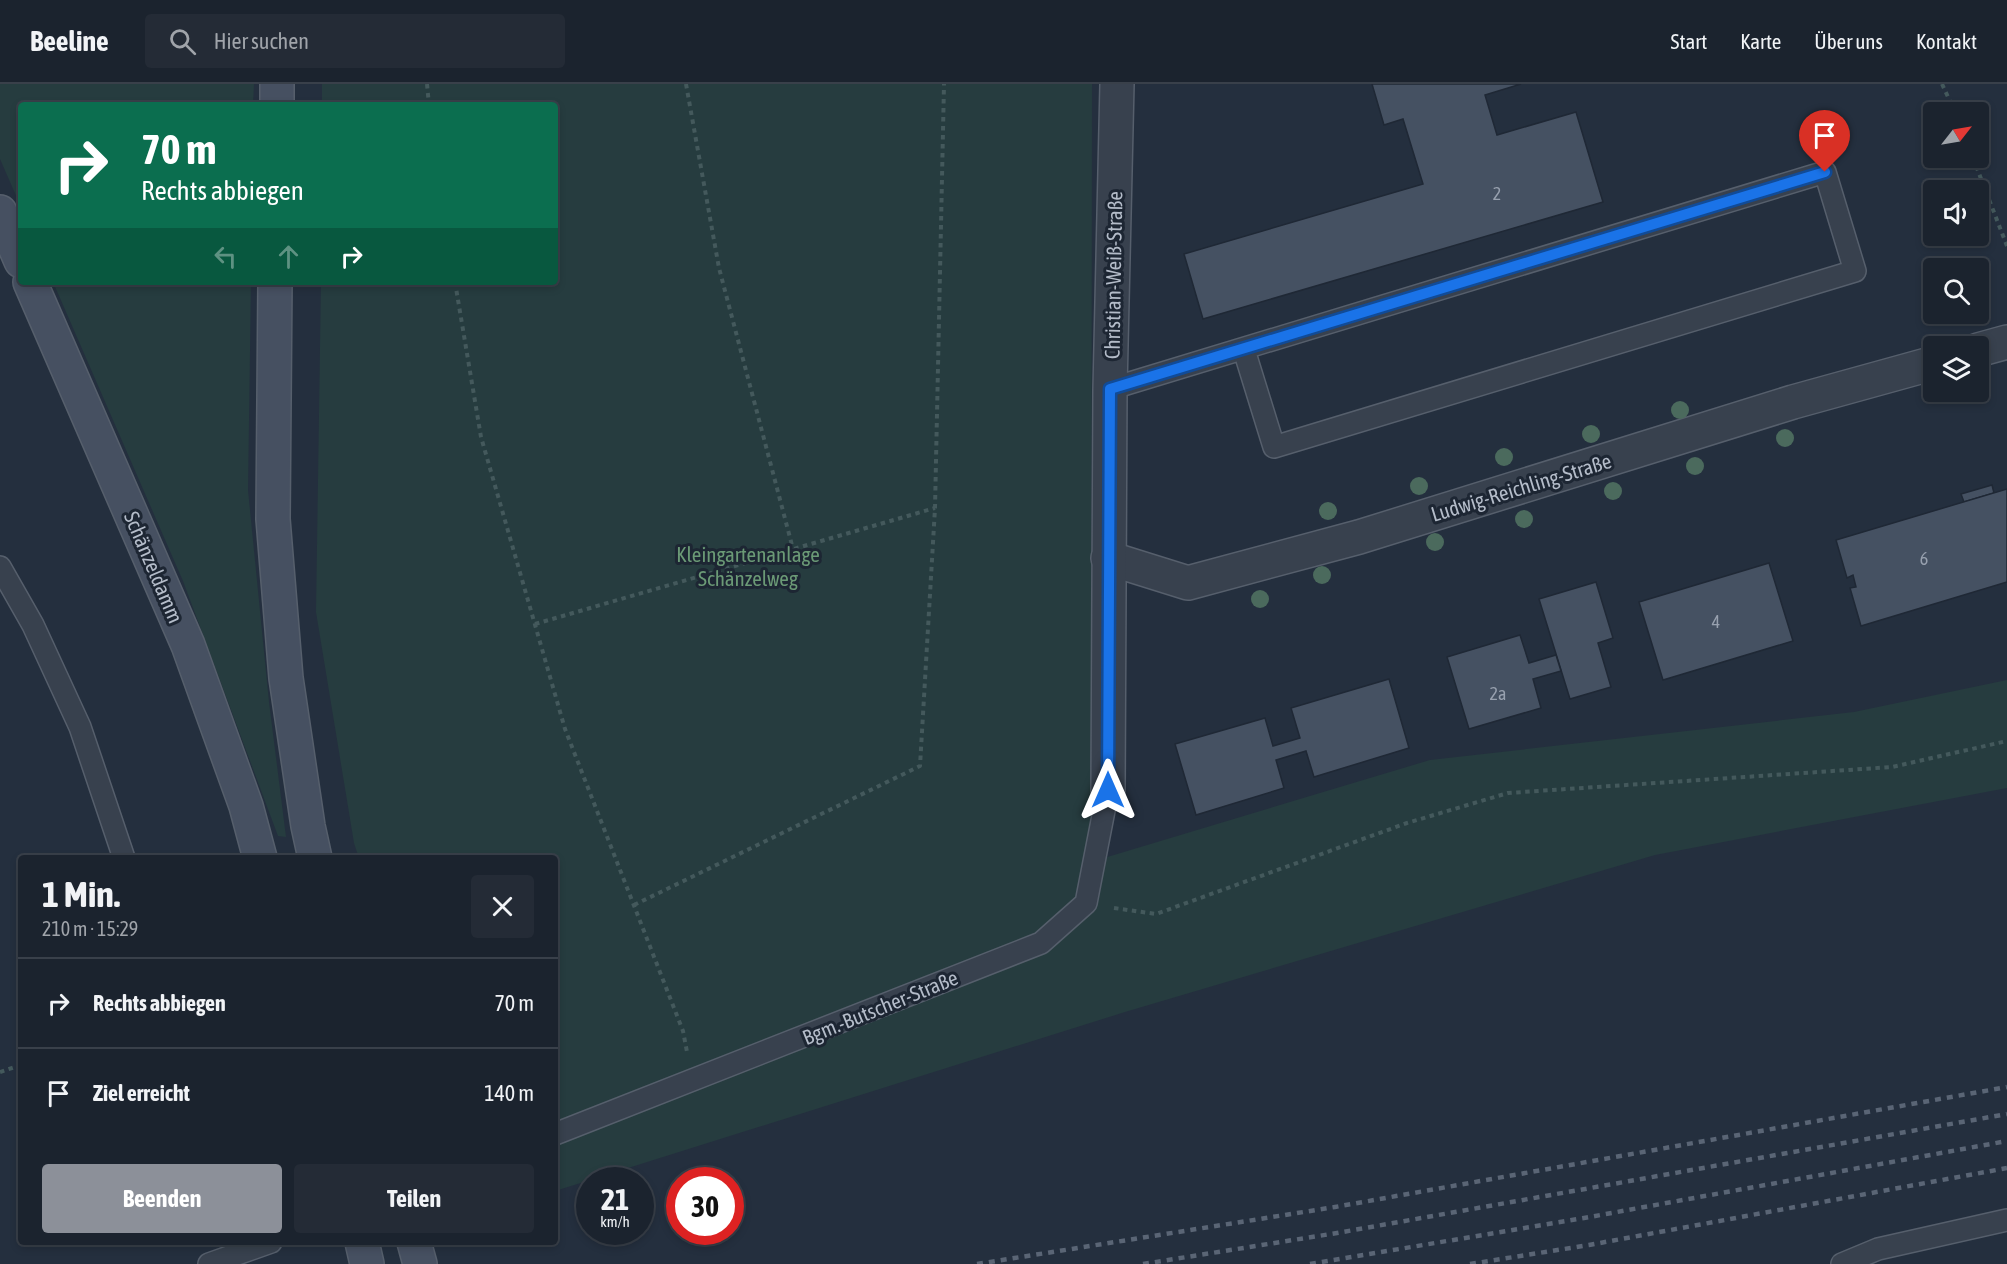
<!DOCTYPE html>
<html lang="de">
<head>
<meta charset="utf-8">
<style>
	:root { --surface:#1b232e; --page:#242b36; --text:#f1f3f6; --muted:#a0a4aa; --line:#39404a; --accent:#8c9099 }
	body { margin:0; font-family:"Asap Condensed",sans-serif; background:var(--page); color:var(--text); height:100vh; display:flex; flex-direction:column; font-size:22px; white-space:nowrap }
	* { box-sizing:border-box; margin:0 }
	p { font-size:20px; color:var(--muted) }
	.icon { flex:none; width:33px; height:33px; fill:none; stroke:currentColor; stroke-width:2; stroke-linecap:round; stroke-linejoin:round }
	.map { position:relative; flex:1; overflow:hidden }
	.side { position:absolute; left:18px; top:771px; width:540px; height:390px; display:flex; flex-direction:column; background:var(--surface); border-radius:6px; box-shadow:0 3px 9px #0003,0 0 0 2px var(--line) }
	.side>* { flex:none }
	.guide { position:absolute; left:18px; top:18px; width:540px; height:183px; border-radius:6px; box-shadow:0 3px 9px #0003,0 0 0 2px var(--line); background:#0b6e4f; color:#fff; overflow:hidden }
	.needle { width:39px; rotate:59deg }
	.controls { position:absolute; left:1923px; top:18px; display:grid; gap:12px }
	.controls a { display:grid; place-items:center; width:66px; height:66px; border-radius:6px; background:var(--surface); box-shadow:0 3px 9px #0003,0 0 0 2px var(--line); font-size:30px }
	.speed { position:absolute; left:576px; top:1083px; display:flex; gap:12px; font-size:30px; font-weight:700; text-align:center }
	.speed>* { display:grid; place-content:center; width:78px; height:78px; border-radius:50%; background:var(--surface); box-shadow:0 3px 9px #0003,0 0 0 2px var(--line); line-height:1 }
	.speed small { font-size:15px; font-weight:400 }
	.speed .limit { border:9px solid #d22; background:#fff; color:#111 }
	.pin { position:absolute; display:grid; place-items:center; width:51px; height:51px; color:#fff; margin:-62px -26px; border-radius:50% 50% 50% 0; rotate:-45deg; box-shadow:0 0 6px #0007 }
	.pin .icon { rotate:45deg }
	.me { position:absolute; width:66px; margin:-33px; rotate:0deg; stroke-linejoin:round; filter:drop-shadow(0 0 4px #0008) }
	.turn { display:flex; align-items:center; gap:21px; height:126px; padding:0 24px; font-size:27px }
	.turn .icon { width:78px; height:78px; stroke-width:2.5 }
	.turn b { display:block; font-size:42px; line-height:51px }
	.lanes { display:flex; align-items:center; height:57px; padding:0 24px; background:#0003; justify-content:center; gap:30px; direction:ltr }
	.lanes .off { opacity:.35 }
	.round { display:grid; place-items:center; flex:none; width:63px; height:63px; border-radius:6px; background:var(--page) }
	.headline { display:flex; align-items:center; justify-content:space-between; height:102px; padding:0 24px }
	h1 { font-size:36px; font-weight:700; line-height:45px }
	.cta { display:flex; gap:12px; margin-top:auto; padding:12px 24px }
	.cta a { flex:1; height:69px; border-radius:6px; background:var(--accent); color:#fff; font-size:24px; font-weight:700; line-height:69px; text-align:center }
	.cta a+a { background:var(--page); color:var(--text) }
	ul { padding:0; list-style:none }
	li { display:flex; align-items:center; gap:18px; height:90px; padding:0 24px; border-top:2px solid var(--line) }
	li div { flex:1 }
	li b { display:block; font-size:22px }
	li em { font-style:normal }
	header { display:flex; align-items:center; gap:36px; box-sizing:border-box; height:84px; padding:0 30px; background:var(--surface); border-bottom:2px solid var(--line) }
	header strong { font-size:28px }
	nav { display:flex; gap:33px; margin-inline-start:auto; font-size:21px }
	.search { width:420px; height:54px; background:var(--page); display:flex; align-items:center; gap:15px; box-sizing:border-box; padding:0 21px; border-radius:6px; color:var(--muted); font-size:22px }
	.map>svg:first-child { display:block }
	.green { fill:#263c3f }
	.building { fill:#455162; stroke:#1f2835; stroke-width:1.5 }
	.lines { fill:none; stroke-linecap:round; stroke-linejoin:round }
	.service-casing { stroke:#565f6c; stroke-width:24 }
	.minor-casing { stroke:#565f6c; stroke-width:36 }
	.secondary-casing { stroke:#565f6c; stroke-width:36 }
	.path { stroke:#44595c; stroke-width:4; stroke-dasharray:4.5 4.5; stroke-linecap:butt }
	.service { stroke:#38414e; stroke-width:21 }
	.minor { stroke:#38414e; stroke-width:33 }
	.secondary { stroke:#465061; stroke-width:33 }
	.rail { stroke:#5a6575; stroke-width:4.5; stroke-dasharray:6 6; stroke-linecap:butt }
	.tree { fill:#4b6a5d }
	.route-casing { stroke:#114b97; stroke-width:15 }
	.route { stroke:#1a73e8; stroke-width:10 }
	.labels { text-anchor:middle; dominant-baseline:central; stroke-width:6; stroke-linejoin:round; paint-order:stroke }
	.number-label { font-size:18px; fill:#98a1af }
	.street-label { font-size:21px; fill:#b4bcc9; stroke:#1d2633 }
	.park-label { font-size:21px; fill:#6b9a76; stroke:#1d2633 }
</style>
</head>
<body>
<header>
<strong>Beeline</strong>
<div class="search"><svg class="icon" aria-label="search" viewBox="0 0 24 24"><circle cx="10" cy="10" r="6"/><path d="M15 15l6 6"/></svg>Hier suchen</div>
<nav><a>Start</a><a>Karte</a><a>Über uns</a><a>Kontakt</a></nav>
</header>
<div class="map">
<svg width="2007" height="1180" viewBox="0 0 2007 1180">
	<rect width="100%" height="100%" fill="#242f3e"/>
	<g class="green">
		<path d="M0 0H254L253 21H21V123L0 75Z"/>
		<path d="M322 0H1092L1091 728 1104 774 1430 676 1854 628 2007 596V704L1655 771 1125 928 555 1107V774H359L354 759 316 528 321 198H555V21H322Z"/>
		<path d="M53 198H251L248 406 269 618 286 753 278 752 183 497Z"/>
	</g>
	<g class="building">
		<path d="M1372 0H1521L1485 11 1497 51 1576 28 1603 118 1203 235 1184 170 1423 100 1403 35 1384 41Z"/>
		<path d="M1992 401 1994 409 1964 418 1961 410Z"/>
		<path d="M2007 405V498L1861 542 1850 504 1856 503 1853 491 1847 494 1836 456Z"/>
		<path d="M1769 479 1793 557 1663 596 1639 518Z"/>
		<path d="M1596 498 1613 554 1598 559 1611 603 1570 615 1539 515Z"/>
		<path d="M1520 551 1529 579 1556 571 1561 587 1533 595 1541 624 1469 645 1447 573Z"/>
		<path d="M1389 595 1409 664 1314 693 1306 667 1276 676 1284 704 1196 731 1175 660 1265 634 1273 662 1300 654 1291 624Z"/>
	</g>
	<g class="lines">
		<g class="service-casing">
			<g id="service">
				<path d="M1110 305 1825 88 1855 187 1274 363 1244 266"/>
				<path d="M0 483 33 541 80 643 124 774"/>
				<path d="M555 1050 1041 859 1086 819 1108 706"/>
				<path d="M209 1180 271 1158"/>
				<path d="M1842 1180 1878 1165 2007 1136"/>
			</g>
		</g>
		<g class="minor-casing">
			<g id="minor">
				<path d="M1978 266 2007 258"/>
				<path d="M1108 474 1188 499 1359 453 1793 318 1934 279"/>
				<path d="M1108 706 1110 305 1117 0"/>
			</g>
		</g>
		<g class="secondary-casing">
			<g id="secondary">
				<path d="M277 21V0"/>
				<path d="M0 128 21 177"/>
				<path d="M30 198 188 561 246 722 260 774"/>
				<path d="M275 198 273 435 286 594 308 742 315 774"/>
				<path d="M362 1158 367 1180"/>
				<path d="M414 1158 420 1180"/>
			</g>
		</g>
		<g class="path">
			<path d="M427 0 429 21"/>
			<path d="M686 0 719 184 793 465"/>
			<path d="M1942 0 1955 28"/>
			<path d="M1973 74 2007 162"/>
			<path d="M455 198 481 353 565 645 683 947 687 968"/>
			<path d="M535 540 935 424"/>
			<path d="M634 821 920 682 935 424 944 0"/>
			<path d="M1114 824 1156 830 1407 739 1508 709 1892 683 2007 657"/>
			<path d="M0 988 21 981"/>
		</g>
		<use href="#service" class="service"/>
		<use href="#minor" class="minor"/>
		<use href="#secondary" class="secondary"/>
		<g class="rail">
			<path d="M977 1180 1335 1123 2007 1003"/>
			<path d="M1143 1180 1337 1149 2007 1030"/>
			<path d="M1310 1180 1584 1134 2007 1057"/>
			<path d="M1470 1180 1589 1161 2007 1084"/>
		</g>
	</g>
	<g class="tree">
		<circle cx="1680" cy="326" r="9"/>
		<circle cx="1591" cy="350" r="9"/>
		<circle cx="1785" cy="354" r="9"/>
		<circle cx="1504" cy="373" r="9"/>
		<circle cx="1695" cy="382" r="9"/>
		<circle cx="1419" cy="402" r="9"/>
		<circle cx="1613" cy="407" r="9"/>
		<circle cx="1328" cy="427" r="9"/>
		<circle cx="1524" cy="435" r="9"/>
		<circle cx="1435" cy="458" r="9"/>
		<circle cx="1322" cy="491" r="9"/>
		<circle cx="1260" cy="515" r="9"/>
	</g>
	<g class="lines">
		<g class="route-casing">
			<path id="route" d="M1108 706 1110 305 1825 88"/>
		</g>
		<use href="#route" class="route"/>
	</g>
	<g class="labels">
		<g class="number-label">
			<text x="1497" y="109">2</text>
			<text x="1924" y="474">6</text>
			<text x="1716" y="537">4</text>
			<text x="1498" y="609">2a</text>
		</g>
		<g class="street-label">
			<text transform="translate(1113 191) rotate(-89)">Christian-Weiß-Straße</text>
			<text transform="translate(1521 403) rotate(-17)">Ludwig-Reichling-Straße</text>
			<text transform="translate(154 483) rotate(67)">Schänzeldamm</text>
			<text transform="translate(880 923) rotate(-22)">Bgm.-Butscher-Straße</text>
		</g>
		<g class="park-label">
			<text x="748" y="470">Kleingartenanlage<tspan x="748" dy="24">Schänzelweg</tspan></text>
		</g>
	</g>
</svg>
<div class="controls">
<a><svg class="needle" viewBox="-14 -14 28 28"><path d="M0-13l5 13h-10z" fill="#e53935"/><path d="M0 13l5-13h-10z" fill="#a0a4aa"/></svg></a>
<a><svg class="icon" aria-label="sound" viewBox="0 0 24 24"><path d="M4 9h4l5-4v14l-5-4H4zM17 9q2 3 0 6"/></svg></a>
<a><svg class="icon" aria-label="search" viewBox="0 0 24 24"><circle cx="10" cy="10" r="6"/><path d="M15 15l6 6"/></svg></a>
<a><svg class="icon" aria-label="layers" viewBox="0 0 24 24"><path d="M12 4l9 5-9 5-9-5zM3 14l9 5 9-5"/></svg></a>
</div>
<div class="speed"><div>21<small>km/h</small></div><div class="limit">30</div></div>
<div class="pin" style="left:1825px;top:88px;background:#d93025"><svg class="icon" aria-label="arrive" viewBox="0 0 24 24"><path d="M6 21V4h12l-3 4 3 4H6"/></svg></div>
<svg class="me" style="left:1108px;top:706px" viewBox="-20 -20 40 40"><path d="M0-17L14 15 0 8-14 15z" fill="#1a73e8" stroke="#fff" stroke-width="4"/></svg>
<div class="guide">
<div class="turn"><svg class="icon" aria-label="right" viewBox="0 0 24 24"><path d="M7 20v-9h11M14 6l5 5-5 5"/></svg><div><b>70 m</b>Rechts abbiegen</div></div>
<div class="lanes"><svg class="icon off" aria-label="left" viewBox="0 0 24 24"><path d="M17 20v-9H6M10 6l-5 5 5 5"/></svg><svg class="icon off" aria-label="ahead" viewBox="0 0 24 24"><path d="M12 20V5M6 11l6-6 6 6"/></svg><svg class="icon" aria-label="right" viewBox="0 0 24 24"><path d="M7 20v-9h11M14 6l5 5-5 5"/></svg></div>
</div>
<section class="side">
<div class="headline"><div><h1>1 Min.</h1><p>210 m · 15:29</p></div><a class="round"><svg class="icon" aria-label="close" viewBox="0 0 24 24"><path d="M6 6l12 12M18 6L6 18"/></svg></a></div>
<ul>
<li><svg class="icon" aria-label="right" viewBox="0 0 24 24"><path d="M7 20v-9h11M14 6l5 5-5 5"/></svg><div><b>Rechts abbiegen</b></div><em>70 m</em></li>
<li><svg class="icon" aria-label="arrive" viewBox="0 0 24 24"><path d="M6 21V4h12l-3 4 3 4H6"/></svg><div><b>Ziel erreicht</b></div><em>140 m</em></li>
</ul>
<div class="cta"><a>Beenden</a><a>Teilen</a></div>
</section>
</div>
</body>
</html>
